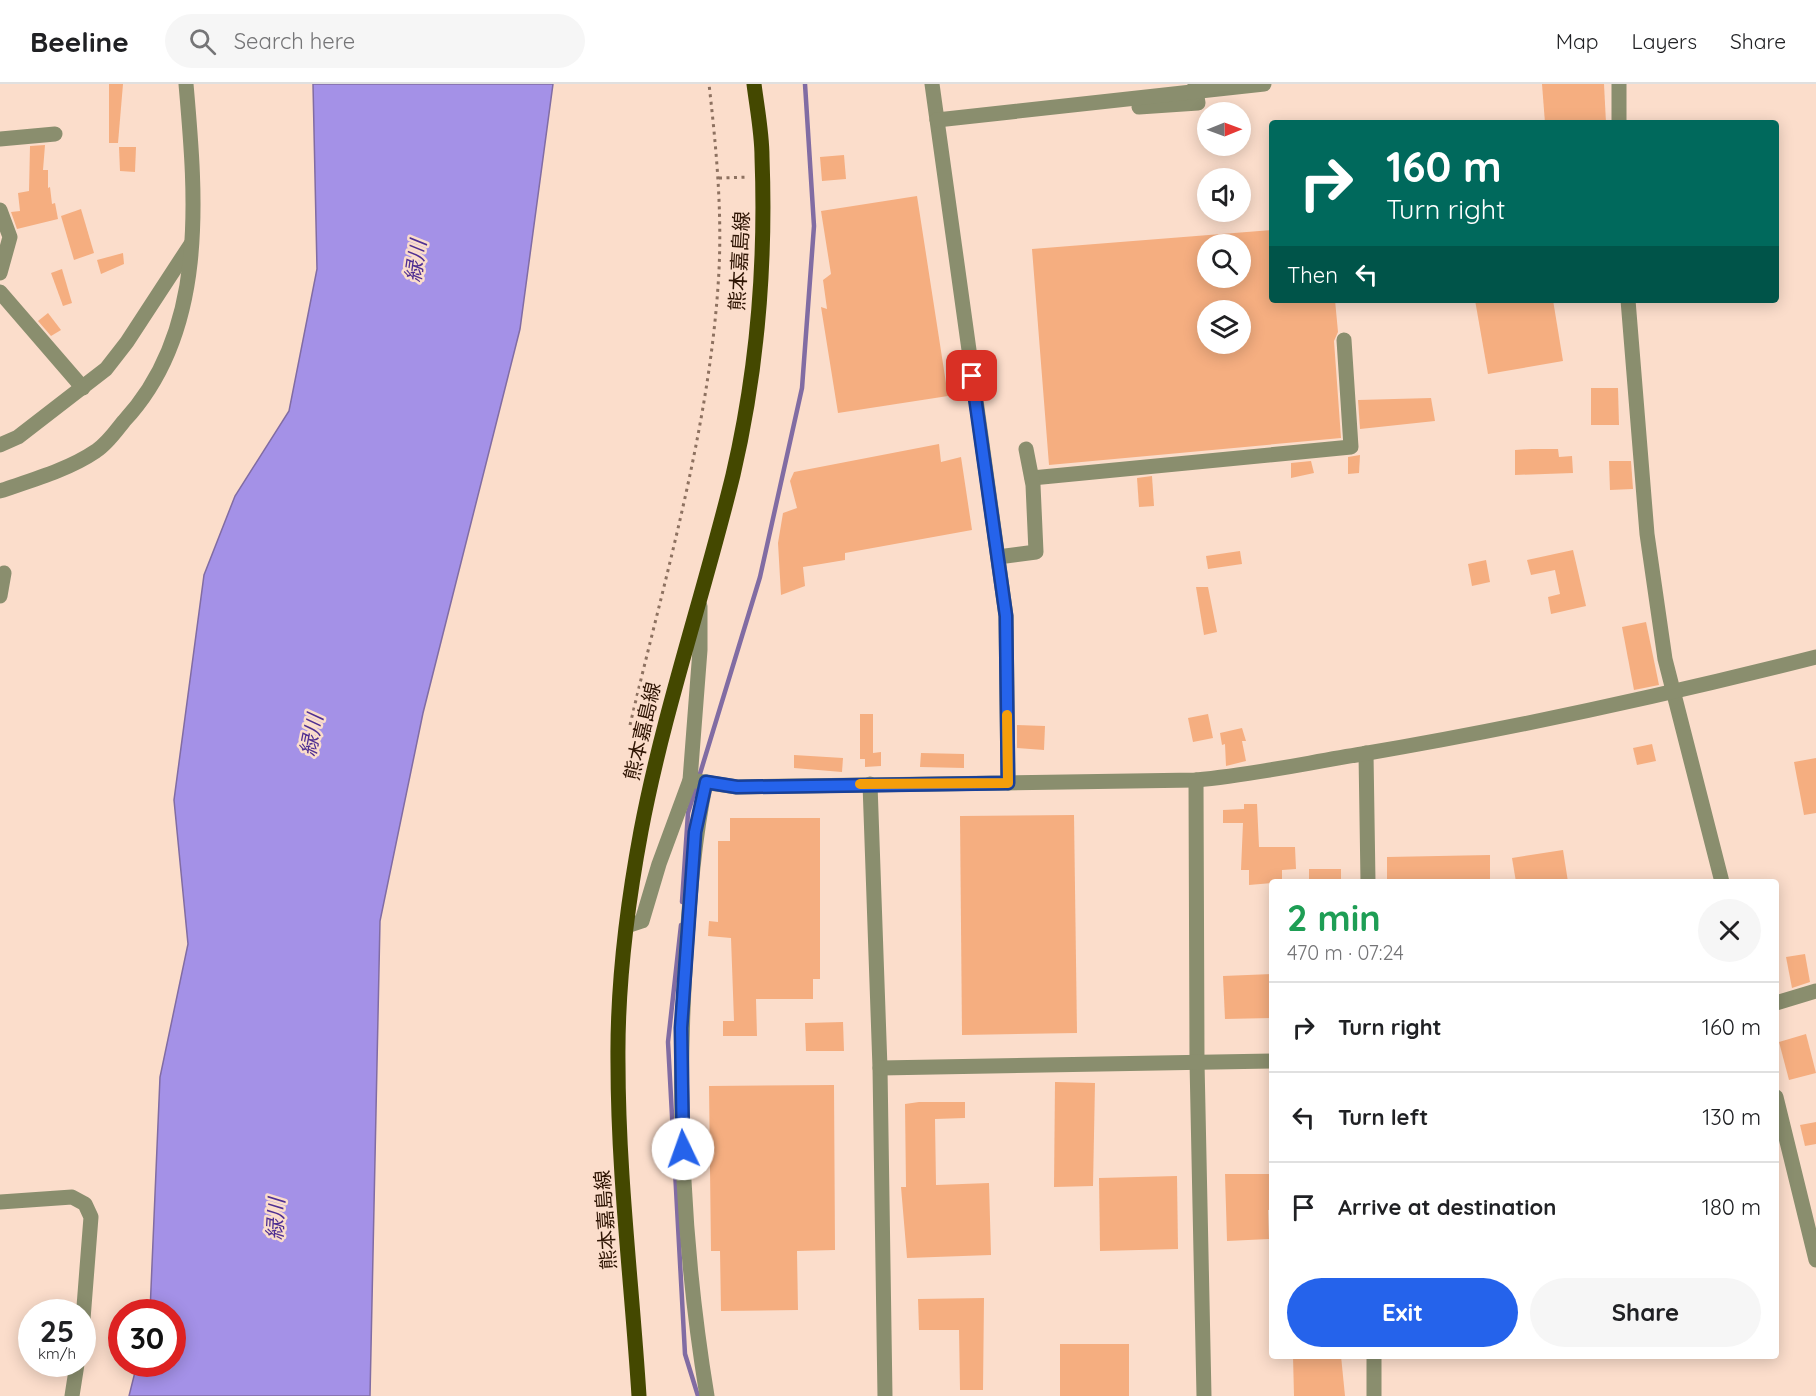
<!DOCTYPE html>
<html lang="en">
<head>
<meta charset="utf-8">
<style>
	:root { --surface:#fff; --page:#f6f6f6; --text:#202124; --muted:#757577; --line:#e0e0e0; --accent:#2563eb }
	body { margin:0; font-family:Quicksand,"Noto Sans JP",sans-serif; background:var(--page); color:var(--text); height:100vh; display:flex; flex-direction:column; font-size:22px; white-space:nowrap }
	* { box-sizing:border-box; margin:0 }
	p { font-size:20px; color:var(--muted) }
	.icon { flex:none; width:33px; height:33px; fill:none; stroke:currentColor; stroke-width:2; stroke-linecap:round; stroke-linejoin:round }
	.map { position:relative; flex:1; overflow:hidden }
	.details { position:absolute; left:1269px; top:795px; width:510px; height:480px; display:flex; flex-direction:column; background:var(--surface); border-radius:6px; box-shadow:0 3px 15px #0003 }
	.details>* { flex:none }
	.top-card { position:absolute; left:1269px; top:36px; width:510px; height:183px; border-radius:6px; box-shadow:0 3px 15px #0003; background:#00695c; color:#fff; overflow:hidden }
	.needle { width:39px; rotate:89deg }
	.fabs { position:absolute; left:1197px; top:18px; display:grid; gap:12px }
	.fabs a { display:grid; place-items:center; width:54px; height:54px; border-radius:50%; background:var(--surface); box-shadow:0 3px 15px #0003; font-size:30px }
	.speed { position:absolute; left:18px; top:1215px; display:flex; gap:12px; font-size:30px; font-weight:700; text-align:center }
	.speed>* { display:grid; place-content:center; width:78px; height:78px; border-radius:50%; background:var(--surface); box-shadow:0 3px 15px #0003; line-height:1 }
	.speed small { font-size:15px; font-weight:400 }
	.speed .limit { border:9px solid #d22; background:#fff; color:#111 }
	.pin { position:absolute; display:grid; place-items:center; width:51px; height:51px; color:#fff; margin:-26px; border-radius:12px; box-shadow:0 3px 9px #0006 }
	.me { position:absolute; width:66px; margin:-33px; rotate:357deg; stroke-linejoin:round; filter:drop-shadow(0 0 4px #0008) }
	.turn { display:flex; align-items:center; gap:21px; height:126px; padding:0 18px; font-size:27px }
	.turn .icon { width:78px; height:78px; stroke-width:2.5 }
	.turn b { display:block; font-size:42px; line-height:51px }
	.then { display:flex; align-items:center; height:57px; padding:0 18px; background:#0003; gap:12px; font-size:22px }
	.round { display:grid; place-items:center; flex:none; width:63px; height:63px; border-radius:32px; background:var(--page) }
	.overview { display:flex; align-items:center; justify-content:space-between; height:102px; padding:0 18px }
	h1 { font-size:36px; font-weight:700; line-height:45px; color:#1e9e55 }
	.action { display:flex; gap:12px; margin-top:auto; padding:12px 18px }
	.action a { flex:1; height:69px; border-radius:36px; background:var(--accent); color:#fff; font-size:24px; font-weight:700; line-height:69px; text-align:center }
	.action a+a { background:var(--page); color:var(--text) }
	ul { padding:0; list-style:none }
	li { display:flex; align-items:center; gap:18px; height:90px; padding:0 18px; border-top:2px solid var(--line) }
	li div { flex:1 }
	li b { display:block; font-size:22px }
	li em { font-style:normal }
	header { display:flex; align-items:center; gap:36px; box-sizing:border-box; height:84px; padding:0 30px; background:var(--surface); border-bottom:2px solid var(--line) }
	header strong { font-size:28px }
	nav { display:flex; gap:33px; margin-inline-start:auto; font-size:21px }
	.search { width:420px; height:54px; background:var(--page); display:flex; align-items:center; gap:15px; box-sizing:border-box; padding:0 21px; border-radius:33px; color:var(--muted); font-size:22px }
	.map>svg:first-child { display:block }
	.water { fill:#a491e7; stroke:#816ca3; stroke-width:1.5 }
	.lines { fill:none; stroke-linecap:round; stroke-linejoin:round }
	.stream { stroke:#816ca3; stroke-width:4.5 }
	.building { fill:#f5ae80; fill-rule:evenodd }
	.path { stroke:#8d7160; stroke-width:3; stroke-dasharray:3 4.5; stroke-linecap:butt }
	.minor { stroke:#8a8e6e; stroke-width:15 }
	.major { stroke:#444800; stroke-width:15 }
	.route-casing { stroke:#184099; stroke-width:15 }
	.route { stroke:#2563eb; stroke-width:10 }
	.slow { stroke:#f59e0b; stroke-width:10 }
	.labels { text-anchor:middle; dominant-baseline:central; stroke-width:5; stroke-linejoin:round; paint-order:stroke }
	.street-label { font-size:20px; fill:#2e1403; stroke:#fbddcb }
	.water-label { font-size:21px; font-style:italic; fill:#4f2f92; stroke:#fbddcb }
</style>
</head>
<body>
<header>
<strong>Beeline</strong>
<div class="search"><svg class="icon" aria-label="search" viewBox="0 0 24 24"><circle cx="10" cy="10" r="6"/><path d="M15 15l6 6"/></svg>Search here</div>
<nav><a>Map</a><a>Layers</a><a>Share</a></nav>
</header>
<div class="map">
<svg width="1816" height="1312" viewBox="0 0 1816 1312">
	<rect width="100%" height="100%" fill="#fbddcb"/>
	<path class="water" d="M313 0H553L520 245 423 629 380 837 370 1312H129L137 1280H172V1228H150L160 993 188 860 174 716 204 491 235 412 289 327 317 185Z"/>
	<g class="lines">
		<g class="stream">
			<path d="M682 818 688 729 760 493 802 304 814 142 805 0"/>
			<path d="M681 841 668 958 685 1270 698 1312"/>
		</g>
	</g>
	<g class="building">
		<path d="M109 0H123L118 59H109Z"/>
		<path d="M1542 0H1604L1606 39H1545Z"/>
		<path d="M45 61 43 86H48V104L50 103 52 120 55 119 58 135 17 145 11 128 20 127 18 109 29 107 30 62Z"/>
		<path d="M119 63H136L135 88 120 87Z"/>
		<path d="M844 71 846 95 822 97 820 73Z"/>
		<path d="M917 112 948 312 838 329 821 223 827 225 823 196 831 190 821 127Z"/>
		<path d="M81 125 94 169 74 176 61 132Z"/>
		<path d="M1272 146V216H1335L1338 248 1334 257 1341 354 1049 381 1032 165ZM1208 160H1240V194H1208ZM1208 226H1240V260H1208Z"/>
		<path d="M123 169 124 180 101 190 97 176Z"/>
		<path d="M62 185 72 219 63 222 51 189Z"/>
		<path d="M1475 216H1553L1563 277 1488 290Z"/>
		<path d="M48 229 61 246 51 252 38 237Z"/>
		<path d="M1591 304H1618L1619 341H1591Z"/>
		<path d="M1431 314 1435 337 1360 345 1358 316Z"/>
		<path d="M939 360 941 378 961 373 972 446 845 469V476L803 483 805 502 781 511 778 459 783 429 797 424 790 397 794 388Z"/>
		<path d="M1532 365H1558L1559 373 1572 372 1573 389 1515 391V366Z"/>
		<path d="M1360 371 1359 389 1348 390V373Z"/>
		<path d="M1311 377 1314 389 1291 394V379Z"/>
		<path d="M1609 377H1631L1633 405 1610 406Z"/>
		<path d="M1152 392 1154 422 1139 423 1137 394Z"/>
		<path d="M1573 466 1586 522 1551 530 1548 513 1560 510 1555 486 1531 491 1527 476Z"/>
		<path d="M1240 467 1242 480 1208 485 1206 472Z"/>
		<path d="M1486 476 1490 498 1472 502 1468 480Z"/>
		<path d="M1196 503H1208L1217 548 1204 551Z"/>
		<path d="M1646 538 1659 601 1634 606 1622 543Z"/>
		<path d="M860 630H873V669L881 668V682L865 683V675H860Z"/>
		<path d="M1208 630 1213 654 1193 658 1188 634Z"/>
		<path d="M1017 641 1045 642 1044 666 1017 664Z"/>
		<path d="M1242 644 1246 657H1242L1246 677 1226 682 1225 660 1222 661 1220 649Z"/>
		<path d="M1652 660 1656 677 1637 681 1633 664Z"/>
		<path d="M921 669 964 670V684L920 683Z"/>
		<path d="M794 671 843 674 842 688 794 684Z"/>
		<path d="M1816 674V729L1804 731 1794 678Z"/>
		<path d="M1244 720H1257L1259 763H1295L1296 785 1282 786V798L1249 801V786H1241L1243 739H1223V726L1244 725Z"/>
		<path d="M1074 731 1077 949 962 951 960 732Z"/>
		<path d="M730 734H820V895H813V915H756L757 952H723V937H734L731 854 708 852 709 837 718 838V757H730Z"/>
		<path d="M1563 766 1568 798H1516L1512 774Z"/>
		<path d="M1490 771V798H1387V773Z"/>
		<rect x="1309" y="785" width="32" height="13"/>
		<path d="M1805 870 1810 898 1792 904 1786 873Z"/>
		<path d="M1272 890V934L1225 935 1223 892Z"/>
		<path d="M843 938 844 967H806L805 939Z"/>
		<path d="M1806 950 1816 989 1789 996 1779 958Z"/>
		<path d="M1055 998 1095 999 1093 1102 1054 1103Z"/>
		<path d="M834 1001 835 1166 797 1167 798 1226 721 1227 720 1167H711L709 1002Z"/>
		<path d="M919 1018H965V1034L935 1035 936 1101 989 1099 991 1171 907 1174 901 1103H906L905 1020Z"/>
		<path d="M1816 1038V1060L1805 1062 1800 1041Z"/>
		<path d="M1225 1090H1271V1126H1268L1269 1155 1227 1157Z"/>
		<path d="M1177 1092 1178 1165 1100 1167 1099 1094Z"/>
		<path d="M984 1214 983 1306H960L959 1246H919L918 1215Z"/>
		<rect x="1060" y="1260" width="69" height="52"/>
		<path d="M1293 1272H1341L1345 1312H1294Z"/>
	</g>
	<g class="lines">
		<g class="path">
			<path d="M719 94 749 93"/>
			<path d="M630 641C665 492 711 340 719 186 722 123 716 62 709 0"/>
		</g>
		<g class="minor">
			<path d="M932 0 1006 532 1008 699"/>
			<path d="M1139 23 1198 19 1195 0"/>
			<path d="M937 36 1264 0"/>
			<path d="M1619 39V0"/>
			<path d="M0 55 55 50"/>
			<path d="M0 126 10 153 0 189"/>
			<path d="M0 208 83 304"/>
			<path d="M1628 216 1647 450 1665 575 1722 798"/>
			<path d="M0 361 18 353 106 285 127 258 191 160"/>
			<path d="M1032 394 1351 363 1344 256"/>
			<path d="M0 407C32 396 68 386 96 367 107 360 116 347 124 337 208 247 196 114 186 0"/>
			<path d="M998 473 1036 468 1033 401 1026 365"/>
			<path d="M0 512 4 489"/>
			<path d="M1366 669 1368 798"/>
			<path d="M690 696 737 703 1196 696C1252 691 1306 679 1362 670 1515 644 1666 611 1816 573"/>
			<path d="M1196 696 1197 978 1204 1312"/>
			<path d="M706 698C694 755 690 811 686 869 676 1017 683 1166 707 1312"/>
			<path d="M870 700 880 984 885 1312"/>
			<path d="M627 842 642 837 659 780 690 696 700 566V522"/>
			<path d="M1776 919 1816 907"/>
			<path d="M880 984 1272 977"/>
			<path d="M1776 1013 1816 1176"/>
			<path d="M0 1118 72 1113 85 1120 91 1133 82 1248"/>
			<path d="M1374 1272V1312"/>
			<path d="M72 1312 77 1280"/>
		</g>
		<path class="major" d="M639 1312C632 1201 618 1090 618 979 617 902 627 822 641 747 664 626 704 510 733 391 757 288 766 179 762 73 762 49 757 24 754 0"/>
	</g>
	<g class="lines">
		<g class="route-casing">
			<path id="route" d="M683 1065 681 944 695 748 706 698 737 703 1008 699 1006 532 972 292"/>
		</g>
		<use href="#route" class="route"/>
		<path class="slow" d="M860 700 1008 699 1007 631"/>
	</g>
	<g class="labels">
		<g class="street-label">
			<text transform="translate(739 177) rotate(-87)">熊本嘉島線</text>
			<text transform="translate(642 647) rotate(-77)">熊本嘉島線</text>
			<text transform="translate(605 1136) rotate(-94)">熊本嘉島線</text>
		</g>
		<g class="water-label">
			<text transform="translate(415 177) rotate(-82)">緑川</text>
			<text transform="translate(311 651) rotate(-79)">緑川</text>
			<text transform="translate(275 1135) rotate(-87)">緑川</text>
		</g>
	</g>
</svg>
<div class="fabs">
<a><svg class="needle" viewBox="-14 -14 28 28"><path d="M0-13l5 13h-10z" fill="#e53935"/><path d="M0 13l5-13h-10z" fill="#757577"/></svg></a>
<a><svg class="icon" aria-label="sound" viewBox="0 0 24 24"><path d="M4 9h4l5-4v14l-5-4H4zM17 9q2 3 0 6"/></svg></a>
<a><svg class="icon" aria-label="search" viewBox="0 0 24 24"><circle cx="10" cy="10" r="6"/><path d="M15 15l6 6"/></svg></a>
<a><svg class="icon" aria-label="layers" viewBox="0 0 24 24"><path d="M12 4l9 5-9 5-9-5zM3 14l9 5 9-5"/></svg></a>
</div>
<div class="speed"><div>25<small>km/h</small></div><div class="limit">30</div></div>
<div class="pin" style="left:972px;top:292px;background:#d93025"><svg class="icon" aria-label="arrive" viewBox="0 0 24 24"><path d="M6 21V4h12l-3 4 3 4H6"/></svg></div>
<svg class="me" style="left:683px;top:1065px" viewBox="-20 -20 40 40"><circle r="19" fill="#fff"/><path d="M0-13L10 11 0 6-10 11z" fill="#2563eb"/></svg>
<div class="top-card">
<div class="turn"><svg class="icon" aria-label="right" viewBox="0 0 24 24"><path d="M7 20v-9h11M14 6l5 5-5 5"/></svg><div><b>160 m</b>Turn right</div></div>
<div class="then">Then<svg class="icon" aria-label="left" viewBox="0 0 24 24"><path d="M17 20v-9H6M10 6l-5 5 5 5"/></svg></div>
</div>
<section class="details">
<div class="overview"><div><h1>2 min</h1><p>470 m · 07:24</p></div><a class="round"><svg class="icon" aria-label="close" viewBox="0 0 24 24"><path d="M6 6l12 12M18 6L6 18"/></svg></a></div>
<ul>
<li><svg class="icon" aria-label="right" viewBox="0 0 24 24"><path d="M7 20v-9h11M14 6l5 5-5 5"/></svg><div><b>Turn right</b></div><em>160 m</em></li>
<li><svg class="icon" aria-label="left" viewBox="0 0 24 24"><path d="M17 20v-9H6M10 6l-5 5 5 5"/></svg><div><b>Turn left</b></div><em>130 m</em></li>
<li><svg class="icon" aria-label="arrive" viewBox="0 0 24 24"><path d="M6 21V4h12l-3 4 3 4H6"/></svg><div><b>Arrive at destination</b></div><em>180 m</em></li>
</ul>
<div class="action"><a>Exit</a><a>Share</a></div>
</section>
</div>
</body>
</html>
